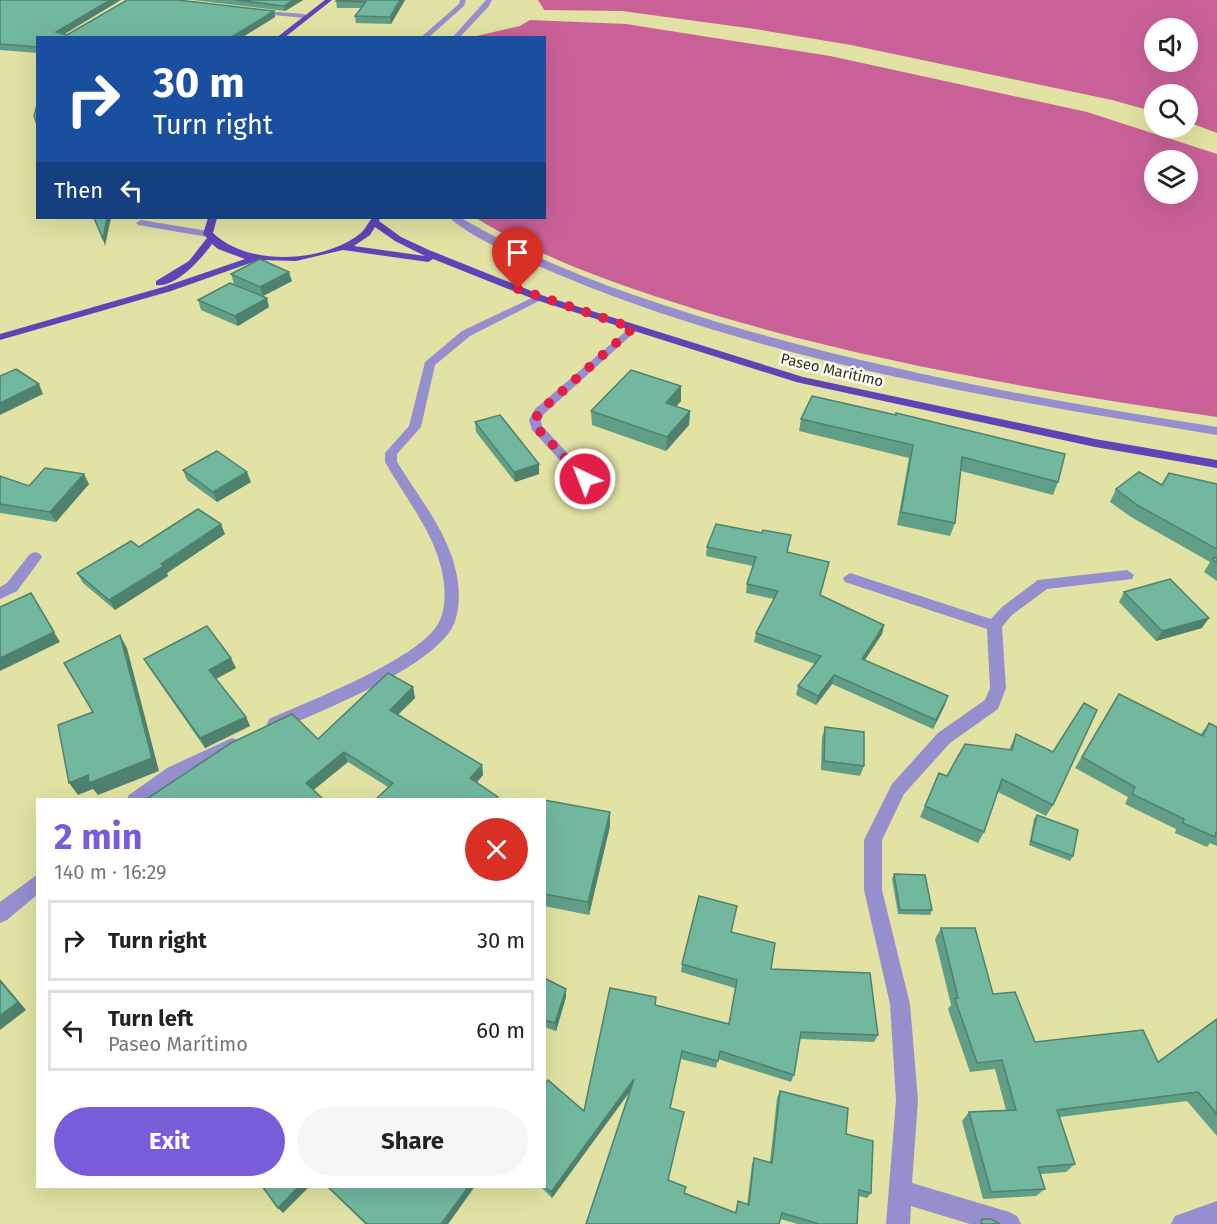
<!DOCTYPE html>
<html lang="en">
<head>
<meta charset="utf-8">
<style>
	:root { --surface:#fff; --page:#f6f6f6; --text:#222; --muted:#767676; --line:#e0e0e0; --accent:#775dd8 }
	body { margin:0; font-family:"Fira Sans",sans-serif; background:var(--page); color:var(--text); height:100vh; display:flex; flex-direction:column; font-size:22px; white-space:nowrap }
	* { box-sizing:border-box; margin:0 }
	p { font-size:20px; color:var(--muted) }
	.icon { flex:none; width:33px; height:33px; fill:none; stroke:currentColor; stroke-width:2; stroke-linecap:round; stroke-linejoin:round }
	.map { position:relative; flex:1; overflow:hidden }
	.details { position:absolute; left:36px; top:798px; width:510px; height:390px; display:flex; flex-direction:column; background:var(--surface); border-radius:0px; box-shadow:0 6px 24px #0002 }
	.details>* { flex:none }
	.banner { position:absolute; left:36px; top:36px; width:510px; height:183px; border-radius:0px; box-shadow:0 6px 24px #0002; background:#1a4fa0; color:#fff; overflow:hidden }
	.controls { position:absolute; left:1144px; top:18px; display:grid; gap:12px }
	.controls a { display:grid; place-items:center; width:54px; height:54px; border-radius:50%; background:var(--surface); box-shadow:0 6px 24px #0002; font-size:30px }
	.pin { position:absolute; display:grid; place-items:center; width:51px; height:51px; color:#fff; margin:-62px -26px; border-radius:50% 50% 50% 0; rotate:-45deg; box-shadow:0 0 6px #0007 }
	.pin .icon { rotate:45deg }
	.me { position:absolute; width:66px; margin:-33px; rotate:317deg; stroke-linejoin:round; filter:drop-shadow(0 0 4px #0008) }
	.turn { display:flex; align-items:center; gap:21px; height:126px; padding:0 18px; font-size:27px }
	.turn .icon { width:78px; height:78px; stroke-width:2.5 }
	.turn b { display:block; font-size:42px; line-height:51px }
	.then { display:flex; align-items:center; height:57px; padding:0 18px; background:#0003; gap:12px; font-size:22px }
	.round { display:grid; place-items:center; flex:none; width:63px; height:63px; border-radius:32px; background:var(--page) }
	.headline { display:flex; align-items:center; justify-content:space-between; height:102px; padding:0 18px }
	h1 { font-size:36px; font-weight:700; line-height:45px; color:var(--accent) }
	.primary-button { display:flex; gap:12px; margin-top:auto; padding:12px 18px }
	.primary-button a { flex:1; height:69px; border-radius:36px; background:var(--accent); color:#fff; font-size:24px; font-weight:700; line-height:69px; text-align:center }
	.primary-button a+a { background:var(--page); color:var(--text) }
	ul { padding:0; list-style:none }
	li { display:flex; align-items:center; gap:18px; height:81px; margin:0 12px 9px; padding:0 6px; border:3px solid var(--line); border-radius:0px }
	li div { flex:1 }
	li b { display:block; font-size:22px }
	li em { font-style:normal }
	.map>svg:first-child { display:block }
	.water { fill:#c96198; fill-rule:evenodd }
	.pier { fill:#e1e2a3 }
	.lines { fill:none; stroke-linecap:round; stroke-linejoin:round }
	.minor { fill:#968ecd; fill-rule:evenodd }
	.major { fill:#5f44b8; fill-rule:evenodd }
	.wall { fill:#619e88 }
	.shaded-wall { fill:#4f816f }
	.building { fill:#71b89e; stroke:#4f816f; stroke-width:1.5 }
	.route { stroke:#e11d48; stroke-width:10; stroke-dasharray:0 18 }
	.labels { text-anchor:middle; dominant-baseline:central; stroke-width:5; stroke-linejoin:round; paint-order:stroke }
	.far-street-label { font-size:15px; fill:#323219; stroke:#fffff9 }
</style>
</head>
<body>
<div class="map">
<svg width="1217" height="1224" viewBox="0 0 1217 1224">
	<rect width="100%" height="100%" fill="#e1e2a3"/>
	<path class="water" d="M538 0H1217V417C1042 391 867 362 698 310 621 286 545 260 476 218H544V38H468L520 26 545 11ZM1155 28H1188V62H1155ZM1155 94H1188V128H1155ZM1155 160H1188V194H1155Z"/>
	<path class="pier" d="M545 10 622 11 755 29 851 45 1112 100 1155 112V128H1188V122L1217 133V154L1087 112 830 56 626 24 529 20Z"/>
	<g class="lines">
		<g class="minor">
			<path d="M460 0H466L464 6 428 38H420L459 4Z"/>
			<path d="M486 0H492L489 6 459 38H452Z"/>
			<path d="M252 10 304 14 307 16 304 18 254 13Z"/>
			<path d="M450 218H461C548 268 642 300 738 328 895 373 1056 402 1217 427V435C1000 400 766 361 562 276 533 264 472 239 450 218Z"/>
			<path d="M141 220 208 231 213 234 208 237 138 225 136 223Z"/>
			<path d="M536 296 545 298 470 336 435 365 421 427 397 454V462C416 493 440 522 452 557 459 578 463 607 452 628 428 669 325 709 281 729L275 731 269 729 267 724 269 719C307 702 422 658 439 622 449 603 444 573 437 554 425 521 402 492 385 462V453L409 426 425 362 462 331Z"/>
			<path d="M633 325 637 326V330L544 414 541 420 542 426 592 479 590 482H580L532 430 529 420 535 409Z"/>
			<path d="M35 552 40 554 42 557 40 560 17 591 0 599V587L7 583 30 554Z"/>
			<path d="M1127 570 1134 575 1132 579 1047 589 1012 615 1002 627 1006 688 998 709 950 743 904 794 882 840V890L910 1004 918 1100 912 1183 1009 1212 1017 1216 1021 1224H970L911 1206 910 1224H886L896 1100 890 1004 864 890V840L892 784 938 733 985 700 990 688 987 629 845 582 843 578 850 573 991 619 1002 607 1038 580Z"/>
			<path d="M232 738 238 740 240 745 238 750 179 778 149 800H126L129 795 167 768Z"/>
			<path d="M38 874V894L7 920 0 923V902Z"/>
			<path d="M1217 1201V1224H1171L1175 1216Z"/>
		</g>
		<g class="major">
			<path d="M325 0H332L284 38H276Z"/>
			<path d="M208 218H217L213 233C248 267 324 263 361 233 365 229 368 223 372 218H380L379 221 401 237 429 250 544 296 803 377 1095 439 1217 460V468L1095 447 796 382 536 300 433 259 428 262 343 250 296 261 259 260 171 291 0 340V334L163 287 245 259 218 249 212 244C202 258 176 288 156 285V281L189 261 207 238 203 234ZM375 227 395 241 425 256 354 246 370 235Z"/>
		</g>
	</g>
	<g class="wall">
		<path d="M0 0 67 35 274 11 275 17 241 38H38V53L0 50Z"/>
		<path d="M193 0H303L285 11Z"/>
		<path d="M337 0H405L391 24 356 23 355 16 361 8H337L336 1Z"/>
		<path d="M231 274 292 281 263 296 269 307 238 326 201 310 198 300 255 293 234 284Z"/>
		<path d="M681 386V401L676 406 690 411 689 425 666 451 592 425 591 411Z"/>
		<path d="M801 419 1065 454 1058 482 1053 495 961 471 955 523 950 536 897 525 909 458 799 431Z"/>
		<path d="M475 422 539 474 515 482 476 432Z"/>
		<path d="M183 470 251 482 217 502 187 480Z"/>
		<path d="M0 476 29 486 89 484 56 522 1 513H0Z"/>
		<path d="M1217 484V581L1204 572 1210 562 1131 517 1110 502 1116 489 1162 485Z"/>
		<path d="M762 533 787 552 827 571 820 596 884 625 882 634 865 660 945 705 933 729 832 684 816 705 796 695 798 686 815 664 754 642 756 633 774 599 746 593 747 584 753 566 706 556 707 547Z"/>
		<path d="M225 534 167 573 168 576 115 610 83 583 77 573 139 547Z"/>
		<path d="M1124 592 1202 628 1156 641 1119 602Z"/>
		<path d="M144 659 236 668 216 679 246 717 250 726 205 748 150 669Z"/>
		<path d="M413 687 415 698 398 715 482 765 483 775 477 782 498 797 499 800H375L388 787 348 762 145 800 318 739Z"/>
		<path d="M1119 694 1200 735 1209 723 1217 727V846L1210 843 1207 847 1175 833 1176 829 1125 804 1128 797 1075 768Z"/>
		<path d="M825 727 864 766 860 776 821 770 822 737Z"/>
		<path d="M1016 734 1053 805 1046 816 998 792 984 832 978 843 920 817 939 773 947 776 1009 750Z"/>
		<path d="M544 800 610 812V826L589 915 544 906Z"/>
		<path d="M1037 815 1073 856 1070 861 1029 845 1034 819Z"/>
		<path d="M894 874 932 910 930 915 898 914 892 879Z"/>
		<path d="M941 928 993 994 1035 1042 1158 1062 1217 1019V1136L1187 1101 1060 1117 1075 1164 1066 1172 1041 1174 1045 1189 1036 1196 983 1199 962 1121 969 1112 1006 1110 995 1069 970 1072 948 1009 951 1005 935 939Z"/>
		<path d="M731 932 771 969 878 1035 874 1042 800 1039 794 1075 791 1082 718 1059 716 1068 681 1059 670 1108 668 1180 684 1193 735 1213 738 1201 747 1205 752 1164 754 1158 770 1162 777 1098 780 1091 846 1134 871 1193 867 1198 859 1196 857 1224H798L780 1219 586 1224 630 1091 552 1198 540 1186H544L584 1111 656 1005 729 1024 735 988 681 972 682 964Z"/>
		<path d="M544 978 566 997 556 1031 544 1027Z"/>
		<path d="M326 1186H475L448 1224H365Z"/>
	</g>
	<g class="shaded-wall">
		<path d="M110 0H121L58 38 56 32Z"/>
		<path d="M294 0H303L285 11 284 6Z"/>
		<path d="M400 0H405L391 24 390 17Z"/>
		<path d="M274 11 275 17 241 38H230Z"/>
		<path d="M107 218H111L105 246 103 239Z"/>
		<path d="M289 272 292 281 263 296 260 287Z"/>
		<path d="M267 298 269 307 238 326 235 316Z"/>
		<path d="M39 384 43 394 0 415V403Z"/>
		<path d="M681 386V401L666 418V403Z"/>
		<path d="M690 411 689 425 666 451 667 437Z"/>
		<path d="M539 464V474L515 482 514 472Z"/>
		<path d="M247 472 251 482 217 502 213 492Z"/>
		<path d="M84 474 89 484 56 522 50 512Z"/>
		<path d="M221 524 225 534 167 573 168 576 115 610 109 600 161 564Z"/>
		<path d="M1209 618 1202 628 1156 641 1162 631Z"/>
		<path d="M884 625 882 634 859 668 862 659Z"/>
		<path d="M54 632 60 642 0 671V658Z"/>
		<path d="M120 635 127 648 159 771 98 795 93 789 78 795 69 783Z"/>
		<path d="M231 658 236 668 214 680 209 670Z"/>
		<path d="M834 675 832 684 816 705 818 696Z"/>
		<path d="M413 687 415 698 392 720 390 710Z"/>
		<path d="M948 696 945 705 933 729 936 720Z"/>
		<path d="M246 717 250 726 205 748 200 738Z"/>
		<path d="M344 752 348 762 310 793 306 783Z"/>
		<path d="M482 765 483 775 472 788 470 778Z"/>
		<path d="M610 812V826L589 915 588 902Z"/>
		<path d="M0 979 26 1010 0 1030Z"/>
		<path d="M566 989V997L556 1031 555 1023Z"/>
		<path d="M634 1079V1086L552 1198 551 1192Z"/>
		<path d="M299 1186H310L283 1213 278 1208Z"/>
		<path d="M469 1186H475L448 1224H441Z"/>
	</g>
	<g class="building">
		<path d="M0 0H110L56 32 67 35 127 0H178L274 11 230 38H38V47L0 44Z"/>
		<path d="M236 0H294L284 6Z"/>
		<path d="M337 0H400L390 17 355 16 366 2 336 1Z"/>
		<path d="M38 101V127L34 116Z"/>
		<path d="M94 218H107L103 239Z"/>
		<path d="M260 259 289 272 260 287 231 274Z"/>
		<path d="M230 283 267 298 235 316 198 300Z"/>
		<path d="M16 369 39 384 0 403V376Z"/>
		<path d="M631 370 681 386 666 403 690 411 667 437 591 411Z"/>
		<path d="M812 396 896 415V413L1065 454 1058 482 962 457 955 523 901 512 913 445 801 419Z"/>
		<path d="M500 415 539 464 514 472 475 422Z"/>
		<path d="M217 451 247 472 213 492 183 470Z"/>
		<path d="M45 468 84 474 50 512 0 504V476L29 486Z"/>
		<path d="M1139 472 1162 485 1169 473 1217 484V549L1137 505 1116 489Z"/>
		<path d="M198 509 221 524 161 564 164 566 109 600 77 573 131 541 139 547Z"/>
		<path d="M716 524 762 533 763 530 791 535 787 552 829 562 820 595 884 625 862 659 948 696 936 720 834 675 818 696 798 686 821 656 756 633 778 591 747 584 756 557 707 547Z"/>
		<path d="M1217 557V563L1212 559Z"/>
		<path d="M1170 579 1209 618 1162 631 1124 592Z"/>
		<path d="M31 593 54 632 0 658V607Z"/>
		<path d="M207 626 231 658 209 670 246 717 200 738 144 659Z"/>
		<path d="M120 635 152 758 89 783 88 775 69 783 58 725 93 712 64 663Z"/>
		<path d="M388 673 413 687 390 710 482 765 470 778 498 797 496 800H375L393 783 344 752 306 783 324 800H145L231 743 292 714 318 739Z"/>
		<path d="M1119 694 1203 736 1209 723 1217 727V832H1216L1215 837 1183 823 1184 819 1132 794 1135 787 1082 757Z"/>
		<path d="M1084 703 1097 710 1053 805 1002 779 984 832 925 806 939 773 947 776 965 744 1012 750 1016 734 1053 752Z"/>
		<path d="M825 727 864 732V766L824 761Z"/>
		<path d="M544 800 610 812 588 902 544 894Z"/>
		<path d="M1037 815 1078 830 1073 856 1031 841Z"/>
		<path d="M894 874 925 875 932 910H900Z"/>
		<path d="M699 896 737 906 731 932 775 943 771 969 870 973 878 1035 801 1032 794 1075 720 1051 718 1061 682 1051 670 1108 684 1112 668 1180 686 1187 684 1193 736 1213 738 1201 749 1205 754 1158 772 1163 780 1091 848 1108 846 1134 873 1141 871 1193 859 1190 857 1224H819L782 1213 779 1224H586L634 1079 551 1192 544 1186V1084L548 1080 584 1111 610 988 656 997 655 1005 729 1024 737 980 682 964Z"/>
		<path d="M941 928H975L993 994 1015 992 1035 1042 1143 1030 1158 1062 1217 1019V1114L1198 1092 1057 1110 1075 1164 1038 1167 1045 1189 991 1192 969 1112 1016 1110 1002 1060 977 1063 955 999 958 998Z"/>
		<path d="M544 978 566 989 555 1023 544 1020Z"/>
		<path d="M0 981 18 1002 0 1016Z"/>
		<path d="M262 1186H299L278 1208Z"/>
		<path d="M327 1186H469L441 1224H367Z"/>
		<path d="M982 1219H991L1000 1224H981Z"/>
	</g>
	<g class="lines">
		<path class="route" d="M518 289 633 328 539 412 535 420 536 427 585 479"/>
	</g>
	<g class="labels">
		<g class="far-street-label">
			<text transform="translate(832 370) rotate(13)">Paseo Marítimo</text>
		</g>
	</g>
</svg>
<div class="controls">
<a><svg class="icon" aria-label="sound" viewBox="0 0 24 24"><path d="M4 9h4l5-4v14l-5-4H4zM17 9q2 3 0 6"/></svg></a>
<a><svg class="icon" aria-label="search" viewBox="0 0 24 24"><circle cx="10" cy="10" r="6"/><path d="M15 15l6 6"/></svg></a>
<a><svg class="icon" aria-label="layers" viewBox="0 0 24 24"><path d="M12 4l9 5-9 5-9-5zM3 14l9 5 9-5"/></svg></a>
</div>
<div class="pin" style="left:518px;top:289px;background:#d93025"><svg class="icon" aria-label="arrive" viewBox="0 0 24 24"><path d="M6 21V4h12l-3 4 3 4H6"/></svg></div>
<svg class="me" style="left:585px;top:479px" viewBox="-20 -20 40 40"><circle r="17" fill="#e11d48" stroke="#fff" stroke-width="3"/><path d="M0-11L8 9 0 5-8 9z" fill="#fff"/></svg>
<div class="banner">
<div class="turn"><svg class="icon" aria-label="right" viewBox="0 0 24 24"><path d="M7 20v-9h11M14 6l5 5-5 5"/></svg><div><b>30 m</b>Turn right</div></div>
<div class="then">Then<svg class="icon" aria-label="left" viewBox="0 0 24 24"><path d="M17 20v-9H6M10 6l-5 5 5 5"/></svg></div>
</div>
<section class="details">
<div class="headline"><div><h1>2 min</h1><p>140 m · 16:29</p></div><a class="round" style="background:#d93025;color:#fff"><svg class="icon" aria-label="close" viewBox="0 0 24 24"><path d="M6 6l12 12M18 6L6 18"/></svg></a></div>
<ul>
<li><svg class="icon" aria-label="right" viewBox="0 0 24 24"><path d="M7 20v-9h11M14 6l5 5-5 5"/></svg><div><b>Turn right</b></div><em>30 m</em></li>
<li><svg class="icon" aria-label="left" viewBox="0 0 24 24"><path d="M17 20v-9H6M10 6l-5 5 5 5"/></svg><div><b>Turn left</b><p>Paseo Marítimo</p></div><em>60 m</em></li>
</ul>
<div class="primary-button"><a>Exit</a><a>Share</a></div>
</section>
</div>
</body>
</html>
